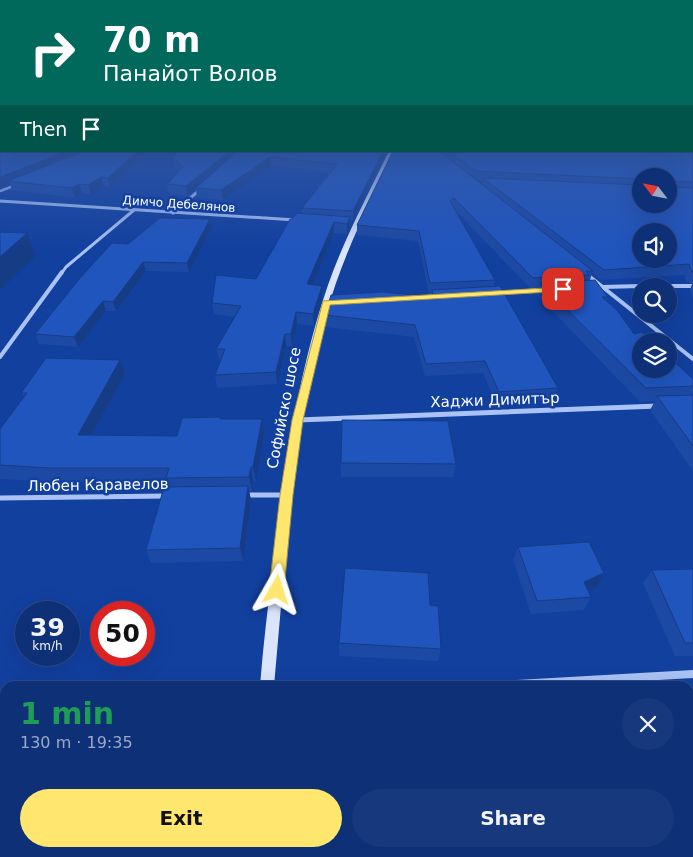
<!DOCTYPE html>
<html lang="en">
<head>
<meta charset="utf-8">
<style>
	:root { --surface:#0e3077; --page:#17387c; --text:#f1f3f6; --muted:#9ba9c6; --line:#2e4b89; --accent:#ffe66e }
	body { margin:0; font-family:"DejaVu Sans",sans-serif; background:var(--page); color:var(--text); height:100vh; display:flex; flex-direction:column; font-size:19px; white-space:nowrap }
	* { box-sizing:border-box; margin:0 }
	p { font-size:16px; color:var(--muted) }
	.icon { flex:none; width:28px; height:28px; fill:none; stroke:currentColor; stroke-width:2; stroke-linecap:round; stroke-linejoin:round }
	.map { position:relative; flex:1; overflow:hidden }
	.sheet { position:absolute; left:0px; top:681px; width:694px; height:176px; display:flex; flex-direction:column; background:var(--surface); border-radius:15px 15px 0 0; box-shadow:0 5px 20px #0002,0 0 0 1px var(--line) }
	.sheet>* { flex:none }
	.hud { position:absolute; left:0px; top:0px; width:694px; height:152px; box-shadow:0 5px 20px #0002,0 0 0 1px var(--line); background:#00695c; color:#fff; overflow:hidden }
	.needle { width:32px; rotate:302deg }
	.controls { position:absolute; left:632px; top:168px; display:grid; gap:10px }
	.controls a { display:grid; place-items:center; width:45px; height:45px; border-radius:50%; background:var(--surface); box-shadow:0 5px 20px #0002,0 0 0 1px var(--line); font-size:25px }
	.speed { position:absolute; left:15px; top:601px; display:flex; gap:10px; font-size:25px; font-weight:700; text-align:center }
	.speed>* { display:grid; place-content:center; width:65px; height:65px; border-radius:50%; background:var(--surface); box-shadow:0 5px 20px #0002,0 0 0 1px var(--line); line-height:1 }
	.speed small { font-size:12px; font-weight:400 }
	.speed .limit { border:8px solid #d22; background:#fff; color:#111 }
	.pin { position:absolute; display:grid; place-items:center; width:42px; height:42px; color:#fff; margin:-21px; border-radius:10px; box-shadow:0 2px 8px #0006 }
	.me { position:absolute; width:55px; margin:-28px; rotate:6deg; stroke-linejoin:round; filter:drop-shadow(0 0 4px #0008) }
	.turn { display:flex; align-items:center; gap:18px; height:105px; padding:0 20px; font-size:22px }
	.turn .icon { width:65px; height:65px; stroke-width:2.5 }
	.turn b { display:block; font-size:35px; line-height:42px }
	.then { display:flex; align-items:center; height:48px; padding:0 20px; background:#0003; gap:10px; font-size:19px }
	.round { display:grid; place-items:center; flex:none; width:52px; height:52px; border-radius:26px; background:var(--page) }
	.overview { display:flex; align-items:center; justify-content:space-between; height:85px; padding:0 20px }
	h1 { font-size:30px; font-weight:700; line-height:38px; color:#1e9e55 }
	.action { display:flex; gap:10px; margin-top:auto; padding:10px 20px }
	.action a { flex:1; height:58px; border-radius:30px; background:var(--accent); color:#111; font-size:20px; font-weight:700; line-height:58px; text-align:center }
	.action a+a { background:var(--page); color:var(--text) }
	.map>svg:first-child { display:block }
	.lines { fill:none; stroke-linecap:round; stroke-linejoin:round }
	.minor-far4 { stroke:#aac3f4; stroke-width:2.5 }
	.minor-far3 { stroke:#aac3f4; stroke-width:3 }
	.minor-far2 { stroke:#aac3f4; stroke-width:4 }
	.minor-far1 { stroke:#aac3f4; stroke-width:5 }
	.minor { stroke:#aac3f4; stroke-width:8 }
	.secondary { fill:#dae5fd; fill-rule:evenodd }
	.wall { fill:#1c49a3; fill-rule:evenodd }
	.shaded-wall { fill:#163c85 }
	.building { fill:#2055be; stroke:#163c85; fill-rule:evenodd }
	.route { fill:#ffe66e; stroke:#a69648 }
	.labels { text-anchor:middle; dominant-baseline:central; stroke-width:5; stroke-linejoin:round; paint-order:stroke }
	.far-street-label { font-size:12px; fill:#fff; stroke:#12409f }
	.street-label { font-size:15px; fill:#fff; stroke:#12409f }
</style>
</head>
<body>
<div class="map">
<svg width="693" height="857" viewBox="0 0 693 857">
	<rect width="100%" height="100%" fill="#12409f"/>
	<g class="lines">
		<g class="minor-far4">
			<path d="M0 191 16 185"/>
			<path d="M195 194 201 189"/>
		</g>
		<g class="minor-far3">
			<path d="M0 201 296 220"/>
			<path d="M173 213 196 193"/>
			<path d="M61 274 66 267 134 210"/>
		</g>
		<g class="minor-far2">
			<path d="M585 273 693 359"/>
			<path d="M649 286H693"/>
			<path d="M602 287 641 286"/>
			<path d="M497 293 543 290"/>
			<path d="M0 357 62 272"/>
		</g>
		<g class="minor-far1">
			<path d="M298 420 658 406"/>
			<path d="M244 495H286"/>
			<path d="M0 498 166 496"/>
		</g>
		<path class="minor" d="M480 686 693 674"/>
		<g class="secondary">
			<path d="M389 151H394C374 194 352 237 336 283 294 408 286 555 274 686H260C263 646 268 606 273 566 284 472 297 376 328 285 344 239 368 195 389 151Z"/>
			<rect x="238" y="852" width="18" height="5"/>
		</g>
	</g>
	<g class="wall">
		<path d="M0 130H1V151H148L110 187 104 186 91 194 82 193 75 198 12 190 10 184 0 188Z"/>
		<path d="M693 130V299L690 290 692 284 687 282 684 275 600 280 592 273 590 280 608 297 606 301 634 334 693 379V471L650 410 655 401 640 402 537 295 539 288H530L457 212 495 280 494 286 558 388 554 400 496 404 483 373 425 376 414 337 325 327V315L431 297V294H429L418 241 357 235V225L393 151H692ZM641 176H669L641 204ZM476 180H483L482 185Z"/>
		<path d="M178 151H387L353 220H350V227L347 234 334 233 312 285 322 297 314 326 297 324 292 346H286L277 384 217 388 215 375 221 361H219L216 349 235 317 214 314 212 303 256 279 292 219 302 214V208L330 172 271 165 223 200 197 197 196 189 188 196 168 193 167 184 179 171 175 166 173 158Z"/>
		<path d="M210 219 212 227 189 272 146 271 116 311H106L78 347 39 344 35 334 128 244Z"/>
		<path d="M120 360 125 374 92 435 177 436 220 419 264 433 256 481H253L252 491H249L251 500 243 561 151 563 146 550 169 487 167 482H57L0 479V429L24 397 21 393Z"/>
		<path d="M341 463 456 464 453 477H341Z"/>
		<path d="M518 547 604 573 597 587 588 591 591 597 584 610 531 614 513 560Z"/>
		<path d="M693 569V656H675L643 583 652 570Z"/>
		<path d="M430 605 441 649 438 661 339 656V643Z"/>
		<path d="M693 707V726L689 718V711Z"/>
	</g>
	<g class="shaded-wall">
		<path d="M68 151H92L8 181 10 184 0 188V177Z"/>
		<path d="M137 151H148L110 187 108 178Z"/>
		<path d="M230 151H241L196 188V189L188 196 186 186Z"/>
		<path d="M383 151H387L353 220V211Z"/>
		<path d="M270 157 271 165 223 200 221 190Z"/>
		<path d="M101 177 104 186 91 194 88 185Z"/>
		<path d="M79 184 82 193 75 198 72 188Z"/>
		<path d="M350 217V227L347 234V224Z"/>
		<path d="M210 219 212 227 189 272 187 263Z"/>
		<path d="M334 222V233L308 296 307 284Z"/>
		<path d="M27 233 36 256 0 290V257Z"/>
		<path d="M143 262 146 271 116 311 113 302Z"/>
		<path d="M322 286V297L314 326 313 314Z"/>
		<path d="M103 301 106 311 78 347 74 337Z"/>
		<path d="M296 312 297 324 292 346 291 334Z"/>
		<path d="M285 334 286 346 277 384 276 372Z"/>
		<path d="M120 360 125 374 84 449 78 435Z"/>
		<path d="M262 419 264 433 256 481 253 467Z"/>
		<path d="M251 467 253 481 252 491 249 477Z"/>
		<path d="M248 486 251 500 243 561 240 548Z"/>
		<path d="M604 573 597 587 577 596 584 582Z"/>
		<path d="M190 852H198L197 857H189Z"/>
	</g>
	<g class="building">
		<rect x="0" y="130" width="1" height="14"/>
		<path d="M692 130 693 182 672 181 669 184 672 187 693 188V272H692L689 264 604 270 483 178 641 185V204H669V176H641V179L475 171 449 151H692ZM641 231H669V259H641Z"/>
		<path d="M0 147H1V151H68L0 177Z"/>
		<path d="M85 151H137L108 178 101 177 88 185 79 184 72 188 8 181Z"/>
		<path d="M178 151H230L186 186 167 184 183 167 173 158Z"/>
		<path d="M238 151H383L353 211 302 208 337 164 270 157 221 190 196 188Z"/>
		<path d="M393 151H439L593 271H586L589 275 533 278 454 198 450 201 495 280 430 283 419 231 357 225Z"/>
		<path d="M297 213 350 217 347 224 334 222 307 284 322 286 313 314 296 312 291 334H285L276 372 215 375 225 349H216L241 306 212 303 216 275 256 279 290 219H292Z"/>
		<path d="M160 218 210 219 187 263 143 262 113 302 103 301 74 337 35 334 80 278 112 243 128 244Z"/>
		<path d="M0 232 27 233 0 257Z"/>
		<path d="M595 280 608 297H602L617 310 634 334 642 332 652 341H641V369H669V357L693 379V386L646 388 540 283Z"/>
		<path d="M500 286 558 388 499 392 485 361 426 364 415 325 325 315 331 295 384 292 433 297 432 290Z"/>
		<path d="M46 358 120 360 78 435 177 436 182 418 220 417V419H262L253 467H251L249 477 166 478 169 468H50L0 465V429L27 393H21Z"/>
		<path d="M693 395V446L657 396Z"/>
		<path d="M342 420 448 421 456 464 341 463Z"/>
		<path d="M248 486 240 548 146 550 164 487Z"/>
		<path d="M589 542 604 573 584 582 591 597 537 601 518 547Z"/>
		<path d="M345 568 428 573 430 605 438 606 441 649 339 643Z"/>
		<path d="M693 569V643H685L652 570Z"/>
		<path d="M51 852H190L189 857H49Z"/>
	</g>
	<linearGradient id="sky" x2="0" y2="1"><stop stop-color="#0a2357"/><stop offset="0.52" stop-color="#3359a6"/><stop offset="1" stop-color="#3359a6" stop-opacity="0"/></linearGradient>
	<rect width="693" height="250" fill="url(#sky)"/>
	<path class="route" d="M563 287 568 289 566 291 330 305 303 420 293 495 284 590 282 595 277 597 272 595 269 590 280 495 292 420 323 301Z"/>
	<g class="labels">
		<g class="far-street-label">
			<text transform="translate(179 204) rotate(4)">Димчо Дебелянов</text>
		</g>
		<g class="street-label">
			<text transform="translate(495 400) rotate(-2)">Хаджи Димитър</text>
			<text transform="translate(284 408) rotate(-79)">Софийско шосе</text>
			<text transform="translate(98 485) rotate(-1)">Любен Каравелов</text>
		</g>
	</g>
</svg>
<div class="controls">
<a><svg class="needle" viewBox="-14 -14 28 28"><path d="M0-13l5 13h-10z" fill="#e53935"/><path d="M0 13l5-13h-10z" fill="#9ba9c6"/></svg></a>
<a><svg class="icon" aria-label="sound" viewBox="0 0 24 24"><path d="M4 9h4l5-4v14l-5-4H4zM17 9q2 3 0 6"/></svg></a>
<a><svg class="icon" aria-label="search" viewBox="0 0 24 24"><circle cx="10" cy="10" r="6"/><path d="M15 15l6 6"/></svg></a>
<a><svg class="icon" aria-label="layers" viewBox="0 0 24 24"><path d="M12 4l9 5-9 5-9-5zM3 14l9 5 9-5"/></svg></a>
</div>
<div class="speed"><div>39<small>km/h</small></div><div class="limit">50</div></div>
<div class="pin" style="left:563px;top:289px;background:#d93025"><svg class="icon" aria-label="arrive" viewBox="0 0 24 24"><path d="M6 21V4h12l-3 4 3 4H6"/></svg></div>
<svg class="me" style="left:277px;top:590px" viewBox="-20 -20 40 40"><path d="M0-17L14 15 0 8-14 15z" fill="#ffe66e" stroke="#fff" stroke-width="4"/></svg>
<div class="hud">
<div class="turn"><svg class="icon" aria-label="right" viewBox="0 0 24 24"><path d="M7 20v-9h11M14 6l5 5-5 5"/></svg><div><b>70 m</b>Панайот Волов</div></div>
<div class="then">Then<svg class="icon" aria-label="arrive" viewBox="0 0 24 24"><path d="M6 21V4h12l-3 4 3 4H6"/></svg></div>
</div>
<section class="sheet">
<div class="overview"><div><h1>1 min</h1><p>130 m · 19:35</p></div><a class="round"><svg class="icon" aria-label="close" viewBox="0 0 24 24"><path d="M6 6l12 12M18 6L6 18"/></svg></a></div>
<div class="action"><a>Exit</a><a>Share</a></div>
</section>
</div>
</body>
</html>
